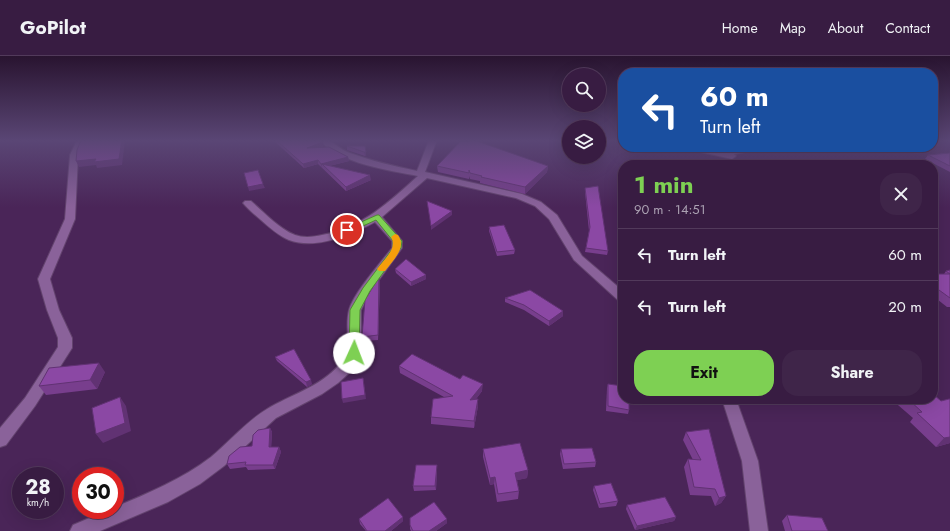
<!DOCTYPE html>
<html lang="en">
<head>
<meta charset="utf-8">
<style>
	:root { --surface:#381c42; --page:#3f2549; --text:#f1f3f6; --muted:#aba1b2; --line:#523a5b; --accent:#7ed053 }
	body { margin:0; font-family:Jost,sans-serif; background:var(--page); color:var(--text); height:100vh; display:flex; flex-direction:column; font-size:15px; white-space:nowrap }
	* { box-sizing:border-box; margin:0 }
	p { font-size:13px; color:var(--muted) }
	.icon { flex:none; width:22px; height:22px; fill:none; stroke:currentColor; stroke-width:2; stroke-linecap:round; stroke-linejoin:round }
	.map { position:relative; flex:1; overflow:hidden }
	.side { position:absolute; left:618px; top:104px; width:320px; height:244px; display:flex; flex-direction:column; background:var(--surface); border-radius:16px; box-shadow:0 4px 16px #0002,0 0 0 1px var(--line) }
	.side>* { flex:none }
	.guide { position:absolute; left:618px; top:12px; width:320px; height:84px; border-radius:16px; box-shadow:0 4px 16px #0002,0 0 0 1px var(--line); background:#1a4fa0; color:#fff; overflow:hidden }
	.tools { position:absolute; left:562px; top:12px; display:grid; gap:8px }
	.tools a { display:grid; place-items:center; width:44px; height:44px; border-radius:50%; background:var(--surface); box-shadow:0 4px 16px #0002,0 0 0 1px var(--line); font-size:20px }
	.speed { position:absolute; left:12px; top:411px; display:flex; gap:8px; font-size:20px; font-weight:700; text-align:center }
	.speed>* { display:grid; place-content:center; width:52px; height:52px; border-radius:50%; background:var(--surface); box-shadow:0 4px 16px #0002,0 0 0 1px var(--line); line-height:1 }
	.speed small { font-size:10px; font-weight:400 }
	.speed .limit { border:6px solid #d22; background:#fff; color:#111 }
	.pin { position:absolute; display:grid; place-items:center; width:34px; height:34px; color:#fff; margin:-17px; border:2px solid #fff; border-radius:50%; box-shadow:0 1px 4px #0007 }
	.me { position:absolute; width:44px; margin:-22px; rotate:2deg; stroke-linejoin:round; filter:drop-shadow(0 0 3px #0008) }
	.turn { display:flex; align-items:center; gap:14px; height:84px; padding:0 16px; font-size:18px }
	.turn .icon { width:52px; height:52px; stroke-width:2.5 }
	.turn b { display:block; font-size:28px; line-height:34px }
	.round { display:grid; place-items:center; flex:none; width:42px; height:42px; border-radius:16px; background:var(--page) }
	.summary { display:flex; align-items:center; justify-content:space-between; height:68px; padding:0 16px }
	h1 { font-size:24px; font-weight:700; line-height:30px; color:var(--accent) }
	.action { display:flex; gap:8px; margin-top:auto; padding:8px 16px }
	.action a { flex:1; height:46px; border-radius:16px; background:var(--accent); color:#111; font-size:16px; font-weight:700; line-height:46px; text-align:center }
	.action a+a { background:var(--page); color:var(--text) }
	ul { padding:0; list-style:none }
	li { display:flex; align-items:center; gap:12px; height:52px; padding:0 16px; border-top:1px solid var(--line) }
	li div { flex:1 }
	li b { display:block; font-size:15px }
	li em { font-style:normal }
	header { display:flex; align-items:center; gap:24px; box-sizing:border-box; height:56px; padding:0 20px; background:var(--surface); border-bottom:1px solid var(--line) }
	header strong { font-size:19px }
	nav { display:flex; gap:22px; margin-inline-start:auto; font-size:14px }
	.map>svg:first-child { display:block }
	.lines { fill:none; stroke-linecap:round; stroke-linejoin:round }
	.street-casing { stroke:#63436e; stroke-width:2 }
	.street { fill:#8a629a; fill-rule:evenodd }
	.wall { fill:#783e8d }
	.shaded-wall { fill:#613273 }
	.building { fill:#8b48a4; stroke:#613273 }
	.route { fill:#7ed053; stroke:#528736 }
	.slow { fill:#f59e0b }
</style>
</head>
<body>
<header>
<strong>GoPilot</strong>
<nav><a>Home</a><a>Map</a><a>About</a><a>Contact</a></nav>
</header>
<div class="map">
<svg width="950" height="475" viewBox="0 0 950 475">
	<rect width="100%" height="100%" fill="#4a2558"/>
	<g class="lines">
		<g class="street-casing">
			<g id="street">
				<path d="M77 84H85L78 99 75 163 50 223 59 254 72 282V292L35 350 6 389 0 391V372L25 342 58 291V282L47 254 38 223 65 163 70 99Z"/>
				<path d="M319 84C336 84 336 92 350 97 372 105 394 110 417 115L429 84H437L425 116 522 138 541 146 557 159 582 200 623 235V246L619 245 574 204 549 163 535 150 516 142 427 122 382 161 402 185V192L371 235 361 254V297L349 317 338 327 322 338 276 362 224 410 200 428 168 446 100 475H70L73 469 108 454H115V451C149 437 182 423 211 401 229 386 247 365 267 353 290 339 320 331 339 309 354 292 344 274 349 254 353 238 381 206 392 192V185L375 166C352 179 316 194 289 184 279 180 270 172 261 164 255 159 248 153 243 147L245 145H251C265 157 278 172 295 179 303 182 314 181 322 179 362 172 389 146 418 120 388 114 341 108 319 84Z"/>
				<path d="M686 91H702L728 97 729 94 747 91H766L762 93 734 98 736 100 732 103 687 93Z"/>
				<path d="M722 343H736L758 405 768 475H750L742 405Z"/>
			</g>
		</g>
		<use href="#street" class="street"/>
	</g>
	<g class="wall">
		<path d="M273 84H320L324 90 320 92 348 101 349 105 329 110 371 124 346 135 318 108 304 112Z"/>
		<path d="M328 84H340L334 86Z"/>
		<path d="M347 90H365L366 100H365L347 94Z"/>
		<path d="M950 97V116L925 103 928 99Z"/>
		<path d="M437 110H548L547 116 525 138 480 127V125L470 123 469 120V123L438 116Z"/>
		<path d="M585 132 608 195 607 199 585 196 589 175 585 136Z"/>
		<path d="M489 171 515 194 514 198 497 200 489 175Z"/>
		<path d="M395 213 426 223 411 230 396 217Z"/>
		<path d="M950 214V251H947L933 240V218H944L946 215Z"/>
		<path d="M379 221 380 225 378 284 363 285 362 281Z"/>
		<path d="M505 242 563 260 549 270 524 254 505 246Z"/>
		<path d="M275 301 312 328 307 331 277 305Z"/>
		<path d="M399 310 482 335 476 343 478 350 474 372 431 368V361L444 341 400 317Z"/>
		<path d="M105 316 97 333 46 339 39 330Z"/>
		<path d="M608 328 629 354 628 358 606 355 607 332Z"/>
		<path d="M659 343H684L682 347 659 345Z"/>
		<path d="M792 343H821L796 348Z"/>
		<path d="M891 343H933L941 345 950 343V387L936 391 910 366 913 362Z"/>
		<path d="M270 372 272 376 271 391H279L281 396 275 413 248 414 246 411 230 413 227 408 252 390Z"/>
		<path d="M686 376 726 440 721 447 715 450 711 440 690 439 684 411 688 403 693 404 683 384Z"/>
		<path d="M483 393 528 414 527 422 517 424 519 435 518 443 497 446 494 428 490 429 483 401Z"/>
		<path d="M561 393 596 406 595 411 563 413 560 398Z"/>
		<path d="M437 413 436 434 414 435 413 430Z"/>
		<path d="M594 430 618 445 616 450 599 452 593 434Z"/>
		<path d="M627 449 676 461 674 465 635 474 626 453Z"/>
		<path d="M787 459 828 475H785L782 465Z"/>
		<path d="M359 463 403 465 391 475H366L360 468Z"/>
		<path d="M447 467 436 475H411L410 473V469Z"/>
	</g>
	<g class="shaded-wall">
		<path d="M122 84H125L122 109 97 112 96 109 79 111 76 105 96 103Z"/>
		<path d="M334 84H340L334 86Z"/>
		<path d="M323 86 324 90 308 96 307 92Z"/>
		<path d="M364 96H366V100H365Z"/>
		<path d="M348 101 349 105 325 111 322 108V112L321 108Z"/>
		<path d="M318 104V108L304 112 303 108Z"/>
		<path d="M548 110 547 116 525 138V131Z"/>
		<path d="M370 119 371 124 346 135V131Z"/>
		<path d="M263 128 265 132 249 135 248 131Z"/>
		<path d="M452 155V159L431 174V170Z"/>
		<path d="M426 219V223L411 230V226Z"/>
		<path d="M379 221 380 225 378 284V279Z"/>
		<path d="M563 255V260L549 270V265Z"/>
		<path d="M99 307 105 316 97 333 90 324Z"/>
		<path d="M363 322 364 327 366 343 343 347 342 343Z"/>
		<path d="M311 324 312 328 307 331 306 326Z"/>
		<path d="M483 328 482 335 470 351V344Z"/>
		<path d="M120 341 126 350 131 375 103 387 96 378Z"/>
		<path d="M478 343V350L474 372V365Z"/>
		<path d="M799 343H821L796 348Z"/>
		<path d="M270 372 272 376 271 396 269 391Z"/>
		<path d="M950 381V387L936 391 944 382Z"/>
		<path d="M279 391 281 396 275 413 273 409Z"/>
		<path d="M437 409V413L436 434 435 430Z"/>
		<path d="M528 414 527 422 514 425 515 417Z"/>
		<path d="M495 421 494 428 490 429V422Z"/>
		<path d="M726 440 721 447 715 450 719 442Z"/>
		<path d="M403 461V465L391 475H385Z"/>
		<path d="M676 461 674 465 635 474 637 470Z"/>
		<path d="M447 463V467L436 475H429Z"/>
	</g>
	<g class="building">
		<path d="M81 84H122L119 103 94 106 96 103 76 105 77 94Z"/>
		<path d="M276 84H320L323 86 307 92 329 91 348 101 321 108 318 104 303 108Z"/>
		<path d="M471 84H474L548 110 525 131 481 121 482 120 470 117 469 114V117L437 110 461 85 468 86Z"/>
		<path d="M347 90H365L366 96H364Z"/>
		<path d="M950 97V110L928 99Z"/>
		<path d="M831 104 840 109H789Z"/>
		<path d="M680 105 697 109H677Z"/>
		<path d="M322 108 370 119 346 131Z"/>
		<path d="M258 114 263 128 248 131 244 117Z"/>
		<path d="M598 130 608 195 586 192 590 171 585 132Z"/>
		<path d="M427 145 452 155 431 170Z"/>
		<path d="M504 169 515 194 497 196 489 171Z"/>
		<path d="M406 203 426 219 411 226 395 213Z"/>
		<path d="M950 214V218L946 215Z"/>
		<path d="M933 218H950V242L939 234H933Z"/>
		<path d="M379 221 378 279 362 281 365 244Z"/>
		<path d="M530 234 563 255 549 265 524 249 505 242Z"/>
		<path d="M294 293 311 324 306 326 275 301Z"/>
		<path d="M412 298 460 323 463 319 483 328 470 344 478 343 474 365 431 361 433 343 453 340 399 310Z"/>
		<path d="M99 307 90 324 39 330 49 312Z"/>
		<path d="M363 322 365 339 342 343 341 326Z"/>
		<path d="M608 328 623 330V343H629V354L608 350Z"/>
		<path d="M933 338 941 345 949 343H950V381L944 382 917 357 922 356 908 343H933Z"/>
		<path d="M120 341 125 367 96 378 92 352Z"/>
		<path d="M270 372 269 391H279L273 409H245L246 406 227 408 229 400 240 391 252 390 253 379 258 374Z"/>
		<path d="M709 373 726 440 719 442 715 433 694 431 688 403 701 404 686 376Z"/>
		<path d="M520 387 528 414 515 417 519 435 498 438 495 421 490 422 483 393Z"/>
		<path d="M592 392 596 406 564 408 561 393Z"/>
		<path d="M416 409H437L435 430H413Z"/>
		<path d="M611 427 618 445 600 448 594 430Z"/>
		<path d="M665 441 676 461 637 470 627 449Z"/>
		<path d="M388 442 403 461 385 475H367L359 463Z"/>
		<path d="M434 446 447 463 429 475H413L410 469V462Z"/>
		<path d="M787 459 822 462 828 475H792Z"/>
	</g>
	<linearGradient id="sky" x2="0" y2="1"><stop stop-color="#291430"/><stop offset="0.56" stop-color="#5a4675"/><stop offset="1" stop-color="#5a4675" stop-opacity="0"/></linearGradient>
	<rect width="950" height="151" fill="url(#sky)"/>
	<path class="route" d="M377 159H379L402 185 401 192 370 235 360 254 359 297 357 300H350L349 297 350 254 363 232 393 192V185L376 164 350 176 347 177 343 174Z"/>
	<path class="slow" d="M395 178 398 179C407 192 393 204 385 215H379L377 213C384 204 398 192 391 181Z"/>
</svg>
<div class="tools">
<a><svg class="icon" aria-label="search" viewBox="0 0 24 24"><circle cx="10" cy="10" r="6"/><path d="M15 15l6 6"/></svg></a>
<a><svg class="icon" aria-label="layers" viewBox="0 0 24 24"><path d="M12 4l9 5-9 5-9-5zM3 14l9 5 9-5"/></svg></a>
</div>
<div class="speed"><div>28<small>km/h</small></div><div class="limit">30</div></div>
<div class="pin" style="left:347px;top:174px;background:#d93025"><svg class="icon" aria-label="arrive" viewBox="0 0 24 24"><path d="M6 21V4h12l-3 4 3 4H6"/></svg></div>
<svg class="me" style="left:354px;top:297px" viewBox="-20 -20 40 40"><circle r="19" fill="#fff"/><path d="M0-13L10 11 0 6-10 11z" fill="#7ed053"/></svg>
<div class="guide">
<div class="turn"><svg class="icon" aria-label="left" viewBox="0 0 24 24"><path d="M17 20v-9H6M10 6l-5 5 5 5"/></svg><div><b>60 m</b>Turn left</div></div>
</div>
<section class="side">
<div class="summary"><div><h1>1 min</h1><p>90 m · 14:51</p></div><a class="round"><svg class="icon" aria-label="close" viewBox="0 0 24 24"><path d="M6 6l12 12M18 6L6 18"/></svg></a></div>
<ul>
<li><svg class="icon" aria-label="left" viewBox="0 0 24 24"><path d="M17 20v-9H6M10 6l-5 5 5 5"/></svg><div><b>Turn left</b></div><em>60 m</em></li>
<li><svg class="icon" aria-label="left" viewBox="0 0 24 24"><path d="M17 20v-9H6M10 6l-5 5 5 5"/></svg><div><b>Turn left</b></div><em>20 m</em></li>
</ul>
<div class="action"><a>Exit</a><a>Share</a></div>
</section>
</div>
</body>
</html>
